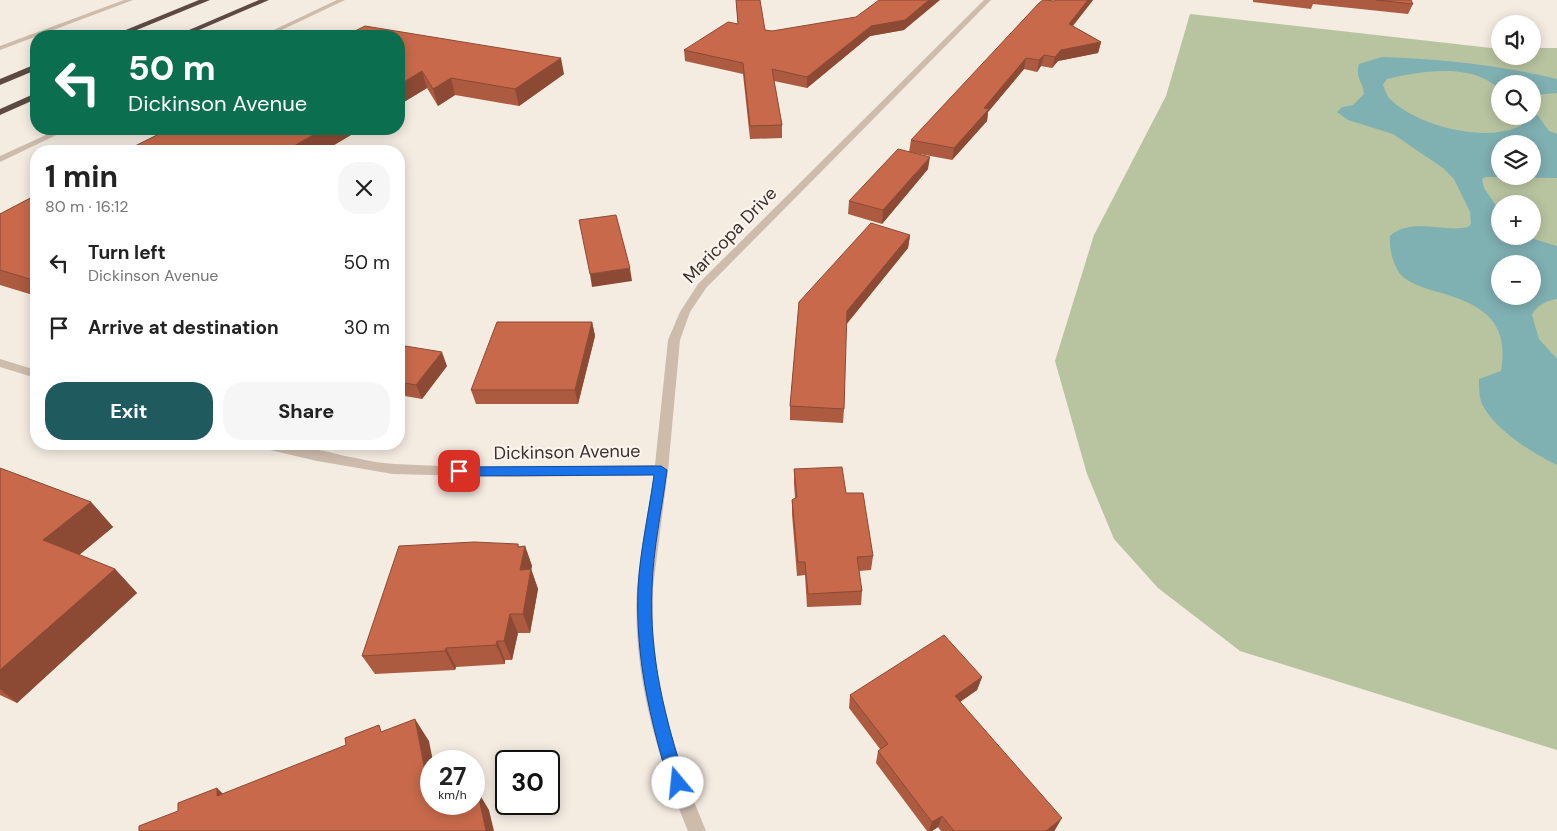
<!DOCTYPE html>
<html lang="en">
<head>
<meta charset="utf-8">
<style>
	:root { --surface:#fff; --page:#f6f6f6; --text:#222; --muted:#767676; --accent:#1f5a5e }
	body { margin:0; font-family:"DM Sans",sans-serif; background:var(--page); color:var(--text); height:100vh; display:flex; flex-direction:column; font-size:19px; white-space:nowrap }
	* { box-sizing:border-box; margin:0 }
	p { font-size:16px; color:var(--muted) }
	.icon { flex:none; width:28px; height:28px; fill:none; stroke:currentColor; stroke-width:2; stroke-linecap:round; stroke-linejoin:round }
	.map { position:relative; flex:1; overflow:hidden }
	.panel { position:absolute; left:30px; top:145px; width:375px; height:305px; display:flex; flex-direction:column; background:var(--surface); border-radius:20px; box-shadow:0 2px 12px #0003 }
	.panel>* { flex:none }
	.hud { position:absolute; left:30px; top:30px; width:375px; height:105px; border-radius:20px; box-shadow:0 2px 12px #0003; background:#0b6e4f; color:#fff; overflow:hidden }
	.fabs { position:absolute; left:1491px; top:15px; display:grid; gap:10px }
	.fabs a { display:grid; place-items:center; width:50px; height:50px; border-radius:50%; background:var(--surface); box-shadow:0 2px 12px #0003; font-size:25px }
	.speed { position:absolute; left:420px; top:750px; display:flex; gap:10px; font-size:25px; font-weight:700; text-align:center }
	.speed>* { display:grid; place-content:center; width:65px; height:65px; border-radius:50%; background:var(--surface); box-shadow:0 2px 12px #0003; line-height:1 }
	.speed small { font-size:12px; font-weight:400 }
	.speed .limit { border:2px solid #111; border-radius:8px; background:#fff; color:#111 }
	.pin { position:absolute; display:grid; place-items:center; width:42px; height:42px; color:#fff; margin:-21px; border-radius:10px; box-shadow:0 2px 8px #0006 }
	.me { position:absolute; width:55px; margin:-28px; rotate:343deg; stroke-linejoin:round; filter:drop-shadow(0 0 4px #0008) }
	.turn { display:flex; align-items:center; gap:18px; height:105px; padding:0 15px; font-size:22px }
	.turn .icon { width:65px; height:65px; stroke-width:2.5 }
	.turn b { display:block; font-size:35px; line-height:42px }
	.round { display:grid; place-items:center; flex:none; width:52px; height:52px; border-radius:20px; background:var(--page) }
	.headline { display:flex; align-items:center; justify-content:space-between; height:85px; padding:0 15px }
	h1 { font-size:30px; font-weight:700; line-height:38px }
	.primary-button { display:flex; gap:10px; margin-top:auto; padding:10px 15px }
	.primary-button a { flex:1; height:58px; border-radius:20px; background:var(--accent); color:#fff; font-size:20px; font-weight:700; line-height:58px; text-align:center }
	.primary-button a+a { background:var(--page); color:var(--text) }
	ul { padding:0; list-style:none }
	li { display:flex; align-items:center; gap:15px; height:65px; padding:0 15px }
	li div { flex:1 }
	li b { display:block; font-size:19px }
	li em { font-style:normal }
	.map>svg:first-child { display:block }
	.green { fill:#b8c4a0; fill-rule:evenodd }
	.water { fill:#7fb0b2; fill-rule:evenodd }
	.lines { fill:none; stroke-linecap:round; stroke-linejoin:round }
	.minor { fill:#cdbbac; fill-rule:evenodd }
	.highway { fill:#5c4a42; fill-rule:evenodd }
	.wall { fill:#ac5a40 }
	.shaded-wall { fill:#8c4a34 }
	.building { fill:#c8694b; stroke:#8c4a34 }
	.route { fill:#1a73e8; stroke:#114b97 }
	.labels { text-anchor:middle; dominant-baseline:central; stroke-width:4.5; stroke-linejoin:round; paint-order:stroke }
	.street-label { font-size:18px; fill:#3b302b; stroke:#fbf5ee }
</style>
</head>
<body>
<div class="map">
<svg width="1557" height="831" viewBox="0 0 1557 831">
	<rect width="100%" height="100%" fill="#f4ebe1"/>
	<path class="green" d="M1190 14 1500 49V56H1532L1533 48H1557V750L1240 651 1158 588 1114 539 1087 474 1055 361 1094 235 1166 96ZM1500 84H1532V116H1500ZM1500 144H1532V176H1500ZM1500 204H1532V236H1500ZM1500 264H1532V296H1500Z"/>
	<path class="water" d="M1382 57C1440 59 1500 65 1557 79V93L1533 95 1532 84H1500V90C1473 62 1421 71 1387 79L1383 85C1385 89 1386 95 1390 99 1417 126 1487 144 1522 125L1520 116H1532L1533 109 1549 131 1557 134V178L1486 177 1482 179 1484 188 1497 207 1500 236H1524L1557 246V299C1546 301 1537 305 1532 315L1539 339 1557 359V465C1532 453 1497 431 1483 406 1479 399 1479 388 1479 379L1501 371C1509 325 1487 307 1445 294 1432 290 1413 286 1402 276 1393 267 1389 248 1390 236 1411 217 1443 233 1468 227L1471 224 1470 212 1454 179 1443 168 1393 134 1348 120 1337 112 1342 107 1353 105 1364 94C1363 81 1355 79 1359 64ZM1500 144H1532V176H1500ZM1500 264H1532V296H1500Z"/>
	<g class="lines">
		<g class="minor">
			<path d="M124 0H133L0 50V46Z"/>
			<path d="M337 0H345L269 36H261Z"/>
			<path d="M984 0H991L706 288 690 312 680 340 668 470 653 587V630L658 678 670 729 686 782 706 831H688C656 754 632 672 637 588 640 550 648 512 654 475L510 477 393 474 317 461 266 449 261 447 260 444C304 441 350 461 395 464 481 469 568 466 655 465L668 340 680 312 698 284Z"/>
			<path d="M59 129H69L0 162V156Z"/>
			<path d="M0 359 36 370V378L0 367Z"/>
		</g>
		<g class="highway">
			<path d="M199 0H210L122 36H111Z"/>
			<path d="M259 0H269L185 36H175Z"/>
			<path d="M36 64V70L0 85V79Z"/>
			<path d="M36 93V99L0 115V109Z"/>
		</g>
	</g>
	<g class="wall">
		<path d="M736 0 765 30 772 31 904 30 870 36 807 88 774 81 782 125V138L750 139 743 74 685 61 684 50 738 24Z"/>
		<path d="M1055 0H1093L1073 26 1101 42 1098 53 1058 61 1052 68 1041 66 1037 72 1024 69 988 112 987 121 952 160 909 152 911 140 1055 1Z"/>
		<path d="M1253 0H1411L1413 4 1408 14 1313 4 1311 9 1253 2Z"/>
		<path d="M399 36 564 74 519 106 455 95 438 106 427 88 399 105Z"/>
		<path d="M158 129H361L324 151H125L161 133Z"/>
		<path d="M928 169 882 224 848 214 849 201Z"/>
		<path d="M36 195V296L0 285V214Z"/>
		<path d="M910 235 908 248 846 324 844 409 843 423 790 420V406L799 302Z"/>
		<path d="M592 322 595 336 578 404H476L471 390Z"/>
		<path d="M399 345 447 366 422 399 399 395Z"/>
		<path d="M0 468 91 502 113 527 79 555 115 569 137 593 17 703 0 695Z"/>
		<path d="M794 469 846 493 873 556 871 570 859 571 862 591 861 605 807 607 805 575 797 576 792 514V500L795 498 794 484Z"/>
		<path d="M525 546 532 566 531 569 538 589 530 633H518L512 660H505V664L456 667 455 670 375 674 362 656 519 547Z"/>
		<path d="M982 677 977 690 960 702 1055 830 1054 831H941L938 827 932 831H927L876 763 878 751 880 749 849 708 850 695Z"/>
	</g>
	<g class="shaded-wall">
		<path d="M929 0H940L904 30 870 36 807 88V77L871 26Z"/>
		<path d="M1088 0H1093L1066 34 1069 24Z"/>
		<path d="M1101 42 1098 53 1058 61 1052 68 1055 57 1061 50Z"/>
		<path d="M1044 55 1041 66 1037 72 1039 60Z"/>
		<path d="M561 58 564 74 519 106 515 89Z"/>
		<path d="M1026 58 1024 69 988 112 987 121 952 160 954 148 984 108Z"/>
		<path d="M422 71 427 88 399 105V85Z"/>
		<path d="M451 78 455 95 438 106 433 89Z"/>
		<path d="M324 129H361L324 151H285Z"/>
		<path d="M930 157 928 169 882 224 883 210Z"/>
		<path d="M910 235 908 248 846 325 847 311Z"/>
		<path d="M630 268 632 281 592 287 590 274Z"/>
		<path d="M592 322 595 336 578 404 575 390Z"/>
		<path d="M442 352 447 366 422 399 416 385Z"/>
		<path d="M91 502 113 527 67 565 43 540Z"/>
		<path d="M518 544 523 558 525 546 532 566 527 590 520 570Z"/>
		<path d="M115 569 137 593 17 703 0 689V670Z"/>
		<path d="M531 569 538 589 530 633 523 614Z"/>
		<path d="M510 614 518 633 512 660 504 641Z"/>
		<path d="M497 641 505 660V664L496 645Z"/>
		<path d="M446 648 456 667 455 670 445 651Z"/>
		<path d="M982 677 977 690 951 708 955 696Z"/>
		<path d="M415 719 429 741 433 761H431V783L426 776Z"/>
		<path d="M217 788 239 809 217 796Z"/>
		<path d="M477 790 489 810 494 831H486Z"/>
		<path d="M942 816 938 827 932 831H929L932 822Z"/>
		<path d="M1062 818 1055 830 1054 831H1046Z"/>
	</g>
	<g class="building">
		<path d="M736 0H760L765 30 772 31 856 17 879 0H929L905 20 871 26 807 77 772 69 782 125 750 126 743 63 684 50 728 22 738 24Z"/>
		<path d="M1043 0 1055 1V0H1088L1069 24 1101 42 1061 50 1055 57 1044 55 1039 60 1026 58 984 108 989 109 954 148 911 140 1039 3Z"/>
		<path d="M1376 0H1411L1413 4Z"/>
		<path d="M365 26 561 58 515 89 451 78 433 89 422 71 399 85V36H345Z"/>
		<path d="M169 129H324L285 151H125Z"/>
		<path d="M898 149 930 157 883 210 849 201Z"/>
		<path d="M36 195V281L0 270V214Z"/>
		<path d="M616 215 630 268 590 274 579 220Z"/>
		<path d="M871 223 910 235 847 311 844 409 790 406 799 302Z"/>
		<path d="M497 322H592L575 390H471Z"/>
		<path d="M399 345 442 352 416 385 399 382Z"/>
		<path d="M842 467 846 493H863L873 556 857 557 862 591 808 594 805 562H798L792 500 797 497 794 469Z"/>
		<path d="M0 468 91 502 43 540 115 569 0 670Z"/>
		<path d="M474 542 518 544V547L525 546 520 570 531 569 523 614H510L504 641H497L496 645 446 648 445 651 362 656 399 546Z"/>
		<path d="M944 635 982 677 955 696 1062 818 1046 831H954L942 816 932 822 878 751 888 744 850 695Z"/>
		<path d="M415 719 426 776 431 774V804H474V791L477 790 486 831H139V826L178 811V803L217 788V796L346 745 345 738 379 725 381 732Z"/>
	</g>
	<path class="route" d="M661 466 667 470C662 509 653 549 652 588 649 656 665 719 686 783L683 789 678 792 672 789 669 783C650 719 635 656 638 588 640 551 649 512 654 475L459 476 453 471 459 467Z"/>
	<g class="labels">
		<g class="street-label">
			<text transform="translate(730 235) rotate(-46)">Maricopa Drive</text>
			<text transform="translate(567 452) rotate(-1)">Dickinson Avenue</text>
		</g>
	</g>
</svg>
<div class="fabs">
<a><svg class="icon" aria-label="sound" viewBox="0 0 24 24"><path d="M4 9h4l5-4v14l-5-4H4zM17 9q2 3 0 6"/></svg></a>
<a><svg class="icon" aria-label="search" viewBox="0 0 24 24"><circle cx="10" cy="10" r="6"/><path d="M15 15l6 6"/></svg></a>
<a><svg class="icon" aria-label="layers" viewBox="0 0 24 24"><path d="M12 4l9 5-9 5-9-5zM3 14l9 5 9-5"/></svg></a>
<a>+</a>
<a>−</a>
</div>
<div class="speed"><div>27<small>km/h</small></div><div class="limit">30</div></div>
<div class="pin" style="left:459px;top:471px;background:#d93025"><svg class="icon" aria-label="arrive" viewBox="0 0 24 24"><path d="M6 21V4h12l-3 4 3 4H6"/></svg></div>
<svg class="me" style="left:678px;top:783px" viewBox="-20 -20 40 40"><circle r="19" fill="#fff"/><path d="M0-13L10 11 0 6-10 11z" fill="#1a73e8"/></svg>
<div class="hud">
<div class="turn"><svg class="icon" aria-label="left" viewBox="0 0 24 24"><path d="M17 20v-9H6M10 6l-5 5 5 5"/></svg><div><b>50 m</b>Dickinson Avenue</div></div>
</div>
<section class="panel">
<div class="headline"><div><h1>1 min</h1><p>80 m · 16:12</p></div><a class="round"><svg class="icon" aria-label="close" viewBox="0 0 24 24"><path d="M6 6l12 12M18 6L6 18"/></svg></a></div>
<ul>
<li><svg class="icon" aria-label="left" viewBox="0 0 24 24"><path d="M17 20v-9H6M10 6l-5 5 5 5"/></svg><div><b>Turn left</b><p>Dickinson Avenue</p></div><em>50 m</em></li>
<li><svg class="icon" aria-label="arrive" viewBox="0 0 24 24"><path d="M6 21V4h12l-3 4 3 4H6"/></svg><div><b>Arrive at destination</b></div><em>30 m</em></li>
</ul>
<div class="primary-button"><a>Exit</a><a>Share</a></div>
</section>
</div>
</body>
</html>
